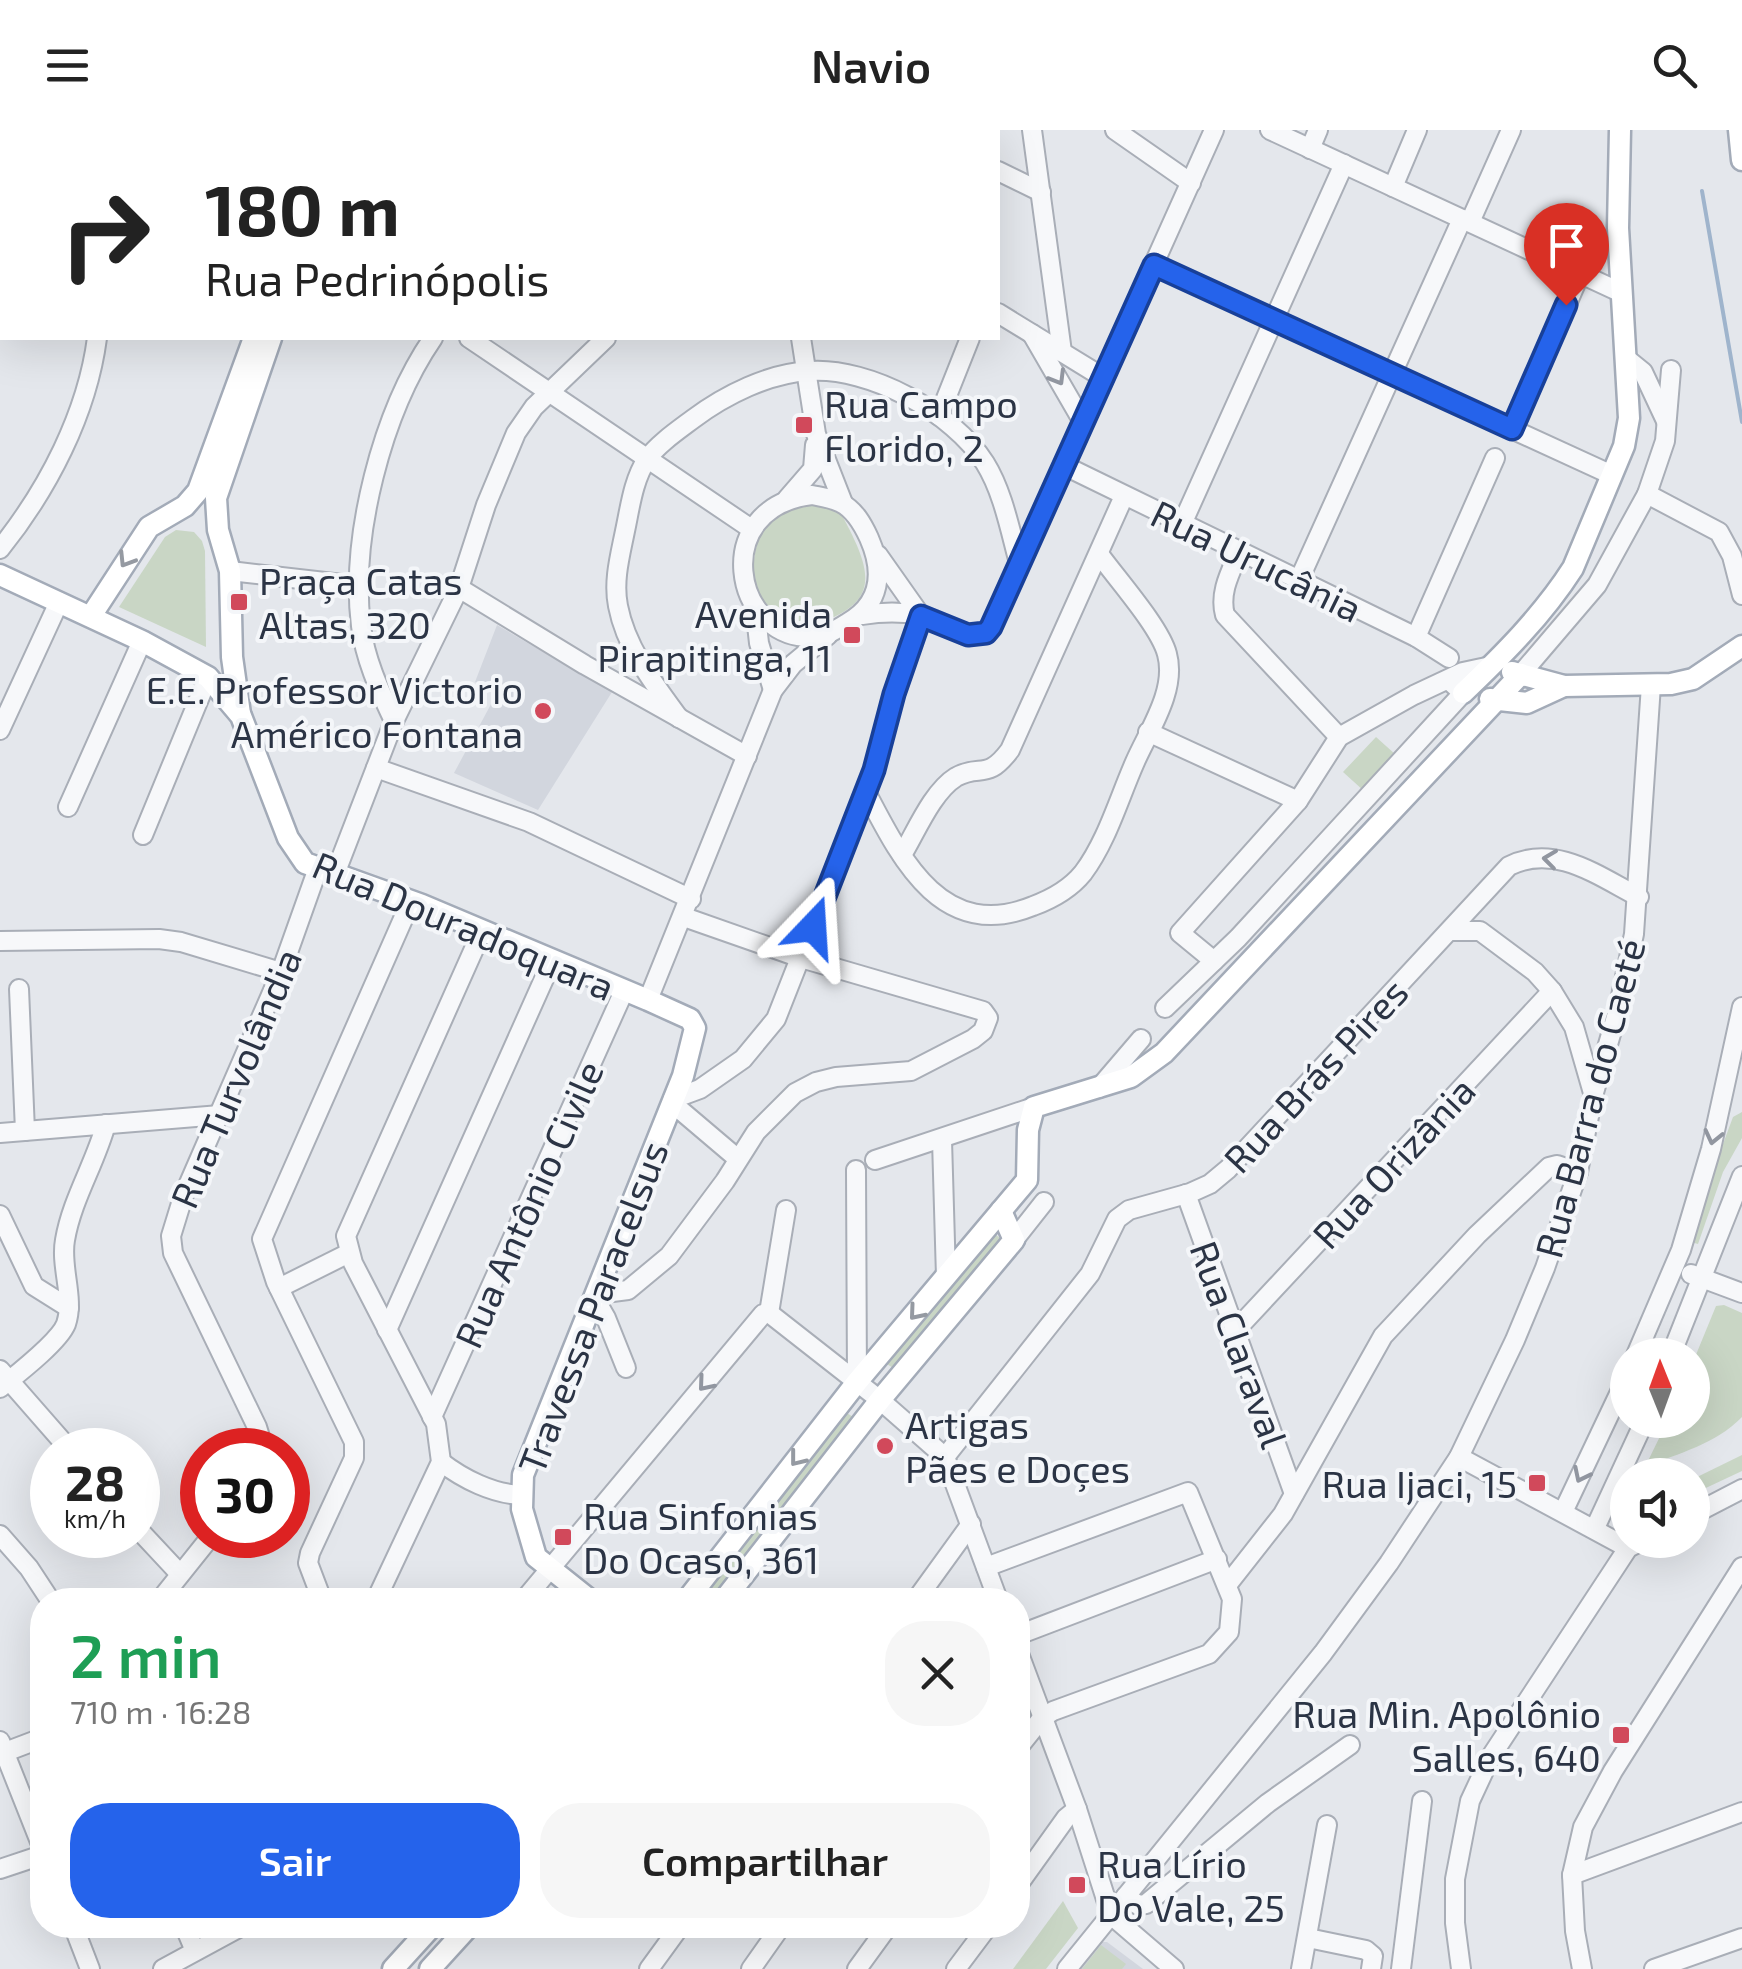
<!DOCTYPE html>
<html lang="pt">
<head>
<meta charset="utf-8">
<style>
	:root { --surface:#fff; --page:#f6f6f6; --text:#222; --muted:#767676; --accent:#2563eb }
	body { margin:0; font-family:"Exo 2",sans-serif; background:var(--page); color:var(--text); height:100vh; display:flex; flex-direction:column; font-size:38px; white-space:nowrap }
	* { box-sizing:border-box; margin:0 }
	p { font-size:32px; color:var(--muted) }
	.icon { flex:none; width:55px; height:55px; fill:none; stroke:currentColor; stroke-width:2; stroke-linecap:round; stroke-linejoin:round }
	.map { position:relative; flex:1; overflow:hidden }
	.side { position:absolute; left:30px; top:1458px; width:1000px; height:350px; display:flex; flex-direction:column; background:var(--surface); border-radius:40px; box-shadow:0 10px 40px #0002 }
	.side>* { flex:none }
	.hud { position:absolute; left:0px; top:0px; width:1000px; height:210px; box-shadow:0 10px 40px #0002; background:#fff; color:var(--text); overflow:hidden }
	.needle { width:65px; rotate:359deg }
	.buttons { position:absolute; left:1610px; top:1208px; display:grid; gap:20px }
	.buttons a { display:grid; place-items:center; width:100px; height:100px; border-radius:50%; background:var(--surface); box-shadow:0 10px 40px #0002; font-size:50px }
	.speed { position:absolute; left:30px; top:1298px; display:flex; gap:20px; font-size:50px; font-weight:700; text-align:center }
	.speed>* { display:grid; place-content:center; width:130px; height:130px; border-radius:50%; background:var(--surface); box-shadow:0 10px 40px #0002; line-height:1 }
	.speed small { font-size:25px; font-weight:400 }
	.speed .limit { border:15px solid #d22; background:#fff; color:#111 }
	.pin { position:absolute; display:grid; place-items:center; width:85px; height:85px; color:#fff; margin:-102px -42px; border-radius:50% 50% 50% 0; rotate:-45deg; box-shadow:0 0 10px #0007 }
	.pin .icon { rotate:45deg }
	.me { position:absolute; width:110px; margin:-55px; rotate:20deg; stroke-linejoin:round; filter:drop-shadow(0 0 8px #0008) }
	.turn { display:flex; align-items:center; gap:35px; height:210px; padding:0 40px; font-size:45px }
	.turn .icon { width:130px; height:130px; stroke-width:2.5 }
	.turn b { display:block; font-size:70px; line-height:85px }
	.round { display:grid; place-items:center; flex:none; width:105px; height:105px; border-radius:40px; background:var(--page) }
	.headline { display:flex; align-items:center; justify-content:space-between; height:170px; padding:0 40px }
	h1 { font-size:60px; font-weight:600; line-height:75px; color:#1e9e55 }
	.button { display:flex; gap:20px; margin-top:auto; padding:20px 40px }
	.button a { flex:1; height:115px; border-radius:40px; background:var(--accent); color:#fff; font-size:40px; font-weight:600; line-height:115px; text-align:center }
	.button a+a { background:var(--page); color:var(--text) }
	header { display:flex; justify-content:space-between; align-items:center; height:130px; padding:0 40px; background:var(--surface); font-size:45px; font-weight:600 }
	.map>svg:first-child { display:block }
	.built { fill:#d2d6de }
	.green { fill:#c9d6c5 }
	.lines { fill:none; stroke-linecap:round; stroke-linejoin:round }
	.stream { stroke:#9fb4cc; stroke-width:4 }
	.minor-casing { stroke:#a9aeb7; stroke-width:22 }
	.major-casing { stroke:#a3abb8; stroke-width:25 }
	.minor { stroke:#f7f8fa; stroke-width:18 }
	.major { stroke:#fff; stroke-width:20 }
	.oneway { stroke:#9196a0 }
	.oneway2 { stroke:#959aa2 }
	.route-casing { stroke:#184099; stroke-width:25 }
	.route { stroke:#2563eb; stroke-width:18 }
	.poi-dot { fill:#d1495b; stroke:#f4f6f9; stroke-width:4 }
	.labels { text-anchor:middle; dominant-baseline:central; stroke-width:8; stroke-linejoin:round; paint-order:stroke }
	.poi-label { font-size:38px; fill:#2b3445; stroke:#f4f6f9; text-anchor:start }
	.street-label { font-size:38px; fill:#2b3445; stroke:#f4f6f9 }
</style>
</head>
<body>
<header><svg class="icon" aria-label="menu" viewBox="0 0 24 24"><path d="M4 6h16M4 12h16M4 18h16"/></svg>Navio<svg class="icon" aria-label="search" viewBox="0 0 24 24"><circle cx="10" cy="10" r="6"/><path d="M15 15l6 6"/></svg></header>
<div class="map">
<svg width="1742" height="1839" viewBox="0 0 1742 1839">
	<rect width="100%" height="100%" fill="#e4e7ec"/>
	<g class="built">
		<path d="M497 495 612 562 538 680 454 643 497 563 475 552Z"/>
		<path d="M1100 1812H1107L1143 1839H1076Z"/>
	</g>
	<g class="green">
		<path d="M810 373 839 380C878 450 881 477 797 500 762 480 746 456 757 414 760 404 763 393 772 386 781 379 799 377 810 373Z"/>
		<path d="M176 400 194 402 202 411 205 421 206 517 119 477 165 407Z"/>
		<path d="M1376 607 1396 625 1364 661 1343 642Z"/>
		<path d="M1742 982V1008L1723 1042 1698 1114 1687 1111 1733 987Z"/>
		<path d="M995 1104 1001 1109 893 1238 887 1234Z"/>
		<path d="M1724 1175 1742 1183V1287C1716 1314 1679 1323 1645 1337L1668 1290H1692L1693 1232 1716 1176Z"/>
		<path d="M847 1283 853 1287 710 1470H701Z"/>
		<path d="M1742 1325V1341L1693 1364V1349Z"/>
		<path d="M1063 1771 1078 1798 1046 1839H1013Z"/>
		<path d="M1101 1815 1126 1834 1122 1839H1082Z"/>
	</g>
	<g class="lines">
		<path class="stream" d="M1702 61 1742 292"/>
		<g class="minor-casing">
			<g id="minor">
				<path d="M60 0 62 2"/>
				<path d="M209 0 210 2"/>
				<path d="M770 0V2"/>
				<path d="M1032 0 1062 222"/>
				<path d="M1115 0 1191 53"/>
				<path d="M1270 0 1622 163"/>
				<path d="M410 2 413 0"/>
				<path d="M1310 19 1318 0"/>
				<path d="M998 41 1041 62"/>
				<path d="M1393 57 1417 0"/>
				<path d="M1470 92 1511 0"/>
				<path d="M0 132 2 131"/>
				<path d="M1154 135 1612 345"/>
				<path d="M998 183 1104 248"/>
				<path d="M1032 204 1083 292"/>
				<path d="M469 208 750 398"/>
				<path d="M801 208 816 304 843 373"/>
				<path d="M1627 229 1643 242 1666 291"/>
				<path d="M939 286 970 208"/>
				<path d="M1513 299 1580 144"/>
				<path d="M1063 335 1416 507 1449 528"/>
				<path d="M1647 364 1719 402 1732 426 1742 465"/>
				<path d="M812 365C822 367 832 368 841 373 855 380 863 395 869 408 884 442 881 474 847 493 836 500 826 506 812 507 732 509 709 377 812 365Z"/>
				<path d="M787 369 813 339 815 315"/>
				<path d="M1182 394 1344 34"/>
				<path d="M0 419C48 359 87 284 97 208"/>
				<path d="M1239 422C1230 443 1219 463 1225 485L1339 607"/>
				<path d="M878 425 921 486"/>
				<path d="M230 441 360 456"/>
				<path d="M1299 450 1462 89"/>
				<path d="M459 458 585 535 747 626"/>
				<path d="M755 477 759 513 773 560"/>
				<path d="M862 485C881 482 899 481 918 485 940 491 961 510 985 503L991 497 1214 0"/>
				<path d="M1416 507 1495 328"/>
				<path d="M1521 544 1597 455 1647 364 1665 311 1671 240"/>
				<path d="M679 588C654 554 626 518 618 476 613 451 620 426 625 401 630 378 633 350 647 329 658 314 677 301 693 289 725 265 769 243 810 241 869 237 953 282 985 333 1003 362 1010 400 1019 433"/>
				<path d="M394 591C380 561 365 530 361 496 350 407 382 282 433 208"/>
				<path d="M0 600 59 472"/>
				<path d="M1148 602 1298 671"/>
				<path d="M376 638 529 692 691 769"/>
				<path d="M866 662C901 729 942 813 1033 776 1052 769 1070 759 1083 743 1107 711 1119 668 1135 632 1149 600 1177 560 1167 524 1160 497 1117 449 1099 424"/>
				<path d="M68 677 142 511"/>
				<path d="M143 705 208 547"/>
				<path d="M902 725C916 702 932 662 956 647 981 633 986 652 1010 620L1124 366"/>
				<path d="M335 744 394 591 459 458 486 375 516 303 534 277 606 208"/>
				<path d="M1451 801H1480L1535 842 1552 861 1574 897 1593 963"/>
				<path d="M0 811 159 809 181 812 281 842"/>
				<path d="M1214 831 1180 803 1298 671 1339 607 1414 565 1463 542 1491 536"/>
				<path d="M19 859 25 1001"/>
				<path d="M648 870 773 560 793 534 828 505"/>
				<path d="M1165 878 1238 808 1463 563 1452 553"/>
				<path d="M1099 958 1141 909"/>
				<path d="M673 969 700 959 743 929 776 889 874 640 895 564 921 486"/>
				<path d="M672 973 738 1029"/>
				<path d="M0 1003 220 985"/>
				<path d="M942 1010 946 1147"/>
				<path d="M875 1030 1034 977"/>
				<path d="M856 1040 857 1252"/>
				<path d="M1186 1064 1294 1364"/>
				<path d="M0 1085 34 1156 69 1178"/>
				<path d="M1014 1110 1044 1072"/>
				<path d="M1691 1144 1742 1163"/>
				<path d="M279 1158 349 1123"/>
				<path d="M597 1164 628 1160 669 1126 725 1051 756 1002 795 963 816 952 836 947 911 941 973 909 983 901 988 888 983 881 801 828 684 787"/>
				<path d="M595 1169 606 1188 626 1238"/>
				<path d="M769 1183 880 1270 945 1327 998 1470"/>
				<path d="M769 1183 786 1080"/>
				<path d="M387 1200 552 831"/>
				<path d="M1234 1202 1552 861"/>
				<path d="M1636 1225 1681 1120 1711 1019 1742 877"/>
				<path d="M1671 1225 1742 1046"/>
				<path d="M0 1240 70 1320"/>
				<path d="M0 1258C16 1245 59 1212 66 1194 75 1168 60 1137 65 1110 72 1069 95 1034 106 994"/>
				<path d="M432 1287 624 861"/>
				<path d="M264 1320 257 1297 173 1123 171 1106 183 1067 281 842 318 738"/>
				<path d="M945 1327 1090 1144 1117 1089 1129 1080 1190 1063 1210 1054 1228 1039 1509 736C1555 713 1598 746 1639 767"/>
				<path d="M1459 1327 1628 1418"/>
				<path d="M441 1332C463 1349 493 1364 521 1365"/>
				<path d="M1563 1382 1628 1245"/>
				<path d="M1692 1385 1742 1359"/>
				<path d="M1595 1398 1645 1290"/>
				<path d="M138 1399 180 1444"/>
				<path d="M0 1405 29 1438 50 1470"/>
				<path d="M986 1437 1188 1362 1232 1469 1229 1502 1209 1524 1053 1581 1042 1588 1018 1618"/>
				<path d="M1228 1454 1283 1384 1383 1206 1477 1105 1549 1037 1557 1035 1578 1042"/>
				<path d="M160 1470 212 1405"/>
				<path d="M315 1470 319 1462 308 1433 310 1423 354 1328V1312L276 1152 262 1109 411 771"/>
				<path d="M376 1470 441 1332 436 1294 353 1133 346 1106 482 801"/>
				<path d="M524 1470 763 1184 769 1183"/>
				<path d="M916 1470 971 1394"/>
				<path d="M1018 1505 1217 1429"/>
				<path d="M1018 1521 1077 1679 1111 1785 1174 1839"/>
				<path d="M0 1611 42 1717"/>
				<path d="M0 1624 42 1608"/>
				<path d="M0 1739 42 1725"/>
				<path d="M1572 1745 1742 1682"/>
				<path d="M1018 1755 1066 1688 1077 1679"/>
				<path d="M1126 1766 1138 1775 1146 1774 1268 1673 1350 1615"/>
				<path d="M73 1795 90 1839"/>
				<path d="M184 1795 195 1821"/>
				<path d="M1308 1808 1366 1820 1373 1826 1371 1839"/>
				<path d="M163 1839 244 1795"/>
				<path d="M649 1839 681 1795"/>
				<path d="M751 1839 782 1795"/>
				<path d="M857 1839 889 1795"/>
				<path d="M956 1839 989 1795"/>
				<path d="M1067 1839 1323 1523 1389 1433 1459 1327 1515 1210 1545 1138 1578 1042 1593 966 1618 880 1634 804 1651 555"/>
				<path d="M1301 1839 1327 1695"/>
				<path d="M1401 1839 1422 1671"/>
				<path d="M1461 1839 1455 1793V1749L1470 1671 1490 1628 1628 1418 1644 1410"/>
				<path d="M1582 1839 1575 1801 1572 1745 1583 1697 1613 1641 1742 1437"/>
				<path d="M1654 1839 1742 1808"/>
			</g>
		</g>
		<g class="major-casing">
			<g id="major">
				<path d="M1739 0 1742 30"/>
				<path d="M320 2V0"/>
				<path d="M342 2 343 0"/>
				<path d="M0 445 142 511 208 547 241 586 288 708 305 733 422 775 648 870 690 889 695 898 683 946 523 1345 522 1379 536 1427 590 1470"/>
				<path d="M91 486 149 397 185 376 198 361 254 208"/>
				<path d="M1512 542 1564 556 1671 554 1693 549 1742 516"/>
				<path d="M1463 563C1503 525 1543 485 1573 438L1624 316 1629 288 1618 98 1620 0"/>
				<path d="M1490 569 1527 573 1564 556"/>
				<path d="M240 584 232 527 230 441 218 400 216 368 271 208"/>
				<path d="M687 1470 857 1252 1027 1050 1028 1000 1034 977 1131 947 1164 923 1521 544"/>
				<path d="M724 1470 880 1270 1014 1110 1001 1081"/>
				<path d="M393 1839 433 1795"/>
				<path d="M430 1839 470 1795"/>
			</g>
		</g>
		<use href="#minor" class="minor"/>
		<use href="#major" class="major"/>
	</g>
	<defs><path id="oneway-chevron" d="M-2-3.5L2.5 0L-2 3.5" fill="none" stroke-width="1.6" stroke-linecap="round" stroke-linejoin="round" transform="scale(2.5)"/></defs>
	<g class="oneway">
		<use href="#oneway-chevron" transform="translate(1058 248) rotate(59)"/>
		<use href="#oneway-chevron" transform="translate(1550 729) rotate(-173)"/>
		<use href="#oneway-chevron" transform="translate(1713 1007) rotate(103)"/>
		<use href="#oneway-chevron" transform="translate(705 1254) rotate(130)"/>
		<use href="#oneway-chevron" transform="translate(1581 1345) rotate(116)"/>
	</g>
	<g class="oneway2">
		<use href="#oneway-chevron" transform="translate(126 430) rotate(122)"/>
		<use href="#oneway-chevron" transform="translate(916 1183) rotate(130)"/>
		<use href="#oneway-chevron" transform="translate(797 1329) rotate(128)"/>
	</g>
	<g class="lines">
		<g class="route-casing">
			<path id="route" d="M813 797 874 640 894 564 921 486 968 505 986 503 991 497 1154 135 1512 299 1566 175"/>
		</g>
		<use href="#route" class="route"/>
	</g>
	<g class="poi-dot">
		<rect x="794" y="285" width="20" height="20" rx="5"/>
		<rect x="229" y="462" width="20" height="20" rx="5"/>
		<rect x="842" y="495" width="20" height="20" rx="5"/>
		<circle cx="543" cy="581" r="10"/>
		<circle cx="885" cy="1316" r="10"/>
		<rect x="1527" y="1343" width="20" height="20" rx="5"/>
		<rect x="553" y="1397" width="20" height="20" rx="5"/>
		<rect x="1611" y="1595" width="20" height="20" rx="5"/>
		<rect x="1067" y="1745" width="20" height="20" rx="5"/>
	</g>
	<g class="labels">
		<g class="poi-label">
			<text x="824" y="273">Rua Campo<tspan x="824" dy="44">Florido, 2</tspan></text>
			<text x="259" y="450">Praça Catas<tspan x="259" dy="44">Altas, 320</tspan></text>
			<text x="832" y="483" text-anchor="end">Avenida<tspan x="832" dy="44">Pirapitinga, 11</tspan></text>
			<text x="523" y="559" text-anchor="end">E.E. Professor Victorio<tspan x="523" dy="44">Américo Fontana</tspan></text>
			<text x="905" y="1294">Artigas<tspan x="905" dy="44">Pães e Doçes</tspan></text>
			<text x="1517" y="1353" text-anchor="end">Rua Ijaci, 15</text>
			<text x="583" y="1385">Rua Sinfonias<tspan x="583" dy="44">Do Ocaso, 361</tspan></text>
			<text x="1601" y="1583" text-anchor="end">Rua Min. Apolônio<tspan x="1601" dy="44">Salles, 640</tspan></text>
			<text x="1097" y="1733">Rua Lírio<tspan x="1097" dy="44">Do Vale, 25</tspan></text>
		</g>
		<g class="street-label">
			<text transform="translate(1257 430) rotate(26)">Rua Urucânia</text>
			<text transform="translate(464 795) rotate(23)">Rua Douradoquara</text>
			<text transform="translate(1315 945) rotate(-47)">Rua Brás Pires</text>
			<text transform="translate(235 948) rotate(-67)">Rua Turvolândia</text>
			<text transform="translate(1589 968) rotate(-75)">Rua Barra do Caeté</text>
			<text transform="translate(1393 1032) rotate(-47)">Rua Orizânia</text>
			<text transform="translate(528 1074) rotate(-66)">Rua Antônio Civile</text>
			<text transform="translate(592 1177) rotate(-69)">Travessa Paracelsus</text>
			<text transform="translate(1240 1214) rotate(70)">Rua Claraval</text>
		</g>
	</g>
</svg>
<div class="buttons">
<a><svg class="needle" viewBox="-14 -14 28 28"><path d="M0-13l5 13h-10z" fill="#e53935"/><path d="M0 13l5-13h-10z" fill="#767676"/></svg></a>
<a><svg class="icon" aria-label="sound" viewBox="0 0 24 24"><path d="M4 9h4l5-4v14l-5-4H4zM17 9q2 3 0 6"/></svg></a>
</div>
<div class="speed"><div>28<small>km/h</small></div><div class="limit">30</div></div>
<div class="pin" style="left:1566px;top:175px;background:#d93025"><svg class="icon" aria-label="arrive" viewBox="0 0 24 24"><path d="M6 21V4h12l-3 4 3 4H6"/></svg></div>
<svg class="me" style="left:813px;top:797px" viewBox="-20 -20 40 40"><path d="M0-17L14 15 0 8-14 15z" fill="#2563eb" stroke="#fff" stroke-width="4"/></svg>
<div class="hud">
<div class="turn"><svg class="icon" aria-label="right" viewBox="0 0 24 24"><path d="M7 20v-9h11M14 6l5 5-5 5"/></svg><div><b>180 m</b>Rua Pedrinópolis</div></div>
</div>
<section class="side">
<div class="headline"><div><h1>2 min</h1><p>710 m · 16:28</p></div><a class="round"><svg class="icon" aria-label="close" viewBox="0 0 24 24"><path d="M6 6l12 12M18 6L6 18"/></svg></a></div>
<div class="button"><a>Sair</a><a>Compartilhar</a></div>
</section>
</div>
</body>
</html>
